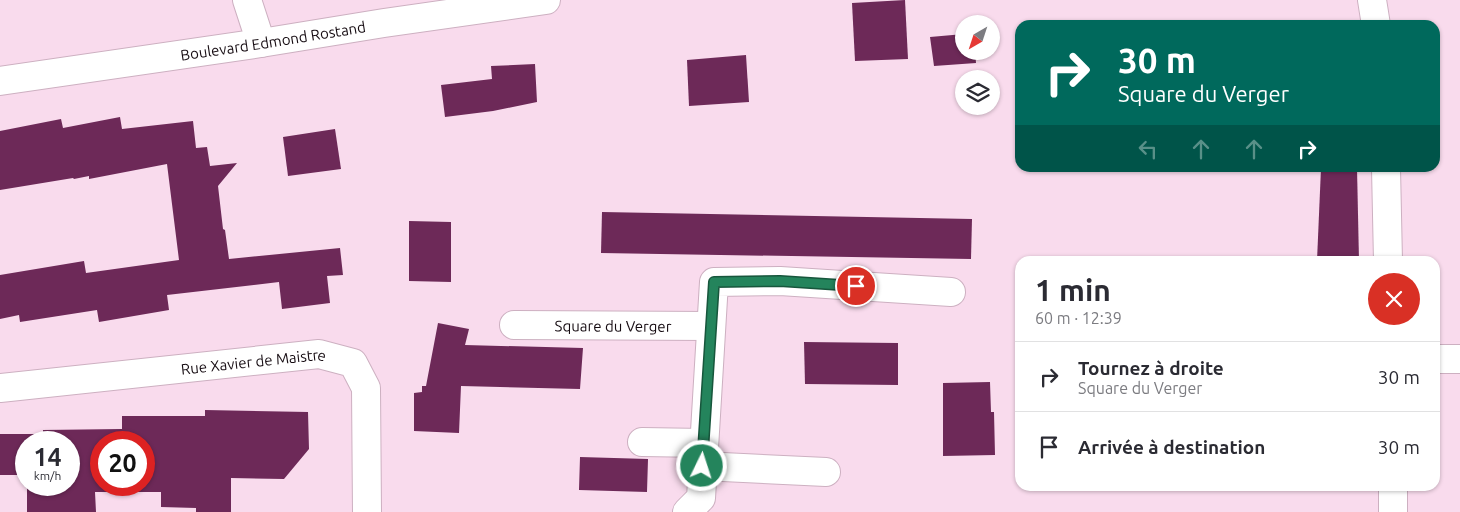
<!DOCTYPE html>
<html lang="fr">
<head>
<meta charset="utf-8">
<style>
	:root { --surface:#fff; --page:#f2f2f3; --text:#2b2b33; --muted:#7c7c81; --line:#e1e1e2 }
	body { margin:0; font-family:Ubuntu,sans-serif; background:var(--page); color:var(--text); height:100vh; display:flex; flex-direction:column; font-size:19px; white-space:nowrap }
	* { box-sizing:border-box; margin:0 }
	p { font-size:16px; color:var(--muted) }
	.icon { flex:none; width:28px; height:28px; fill:none; stroke:currentColor; stroke-width:2; stroke-linecap:round; stroke-linejoin:round }
	.map { position:relative; flex:1; overflow:hidden }
	.details { position:absolute; left:1015px; top:256px; width:425px; height:235px; display:flex; flex-direction:column; background:var(--surface); border-radius:15px; box-shadow:0 1px 4px #0004 }
	.details>* { flex:none }
	.guide { position:absolute; left:1015px; top:20px; width:425px; height:152px; border-radius:15px; box-shadow:0 1px 4px #0004; background:#00695c; color:#fff; overflow:hidden }
	.needle { width:32px; rotate:219deg }
	.buttons { position:absolute; left:955px; top:15px; display:grid; gap:10px }
	.buttons a { display:grid; place-items:center; width:45px; height:45px; border-radius:50%; background:var(--surface); box-shadow:0 1px 4px #0004; font-size:25px }
	.speed { position:absolute; left:15px; top:431px; display:flex; gap:10px; font-size:25px; font-weight:700; text-align:center }
	.speed>* { display:grid; place-content:center; width:65px; height:65px; border-radius:50%; background:var(--surface); box-shadow:0 1px 4px #0004; line-height:1 }
	.speed small { font-size:12px; font-weight:400 }
	.speed .limit { border:8px solid #d22; background:#fff; color:#111 }
	.pin { position:absolute; display:grid; place-items:center; width:42px; height:42px; color:#fff; margin:-21px; border:2px solid #fff; border-radius:50%; box-shadow:0 1px 5px #0007 }
	.me { position:absolute; width:55px; margin:-28px; rotate:4deg; stroke-linejoin:round; filter:drop-shadow(0 0 4px #0008) }
	.turn { display:flex; align-items:center; gap:18px; height:105px; padding:0 20px; font-size:22px }
	.turn .icon { width:65px; height:65px; stroke-width:2.5 }
	.turn b { display:block; font-size:35px; line-height:42px }
	.lanes { display:flex; align-items:center; height:48px; padding:0 20px; background:#0003; justify-content:center; gap:25px; direction:ltr }
	.lanes .off { opacity:.35 }
	.round { display:grid; place-items:center; flex:none; width:52px; height:52px; border-radius:26px; background:var(--page) }
	.head { display:flex; align-items:center; justify-content:space-between; height:85px; padding:0 20px }
	h1 { font-size:30px; font-weight:700; line-height:38px }
	ul { padding:0; list-style:none }
	li { display:flex; align-items:center; gap:15px; height:70px; padding:0 20px; border-top:1px solid var(--line) }
	li div { flex:1 }
	li b { display:block; font-size:19px }
	li em { font-style:normal }
	.map>svg:first-child { display:block }
	.building { fill:#6d2958; fill-rule:evenodd }
	.lines { fill:none; stroke-linecap:round; stroke-linejoin:round }
	.minor-casing { stroke:#cdb0c1; stroke-width:30 }
	.minor { stroke:#fff; stroke-width:28 }
	.route-casing { stroke:#17563c; stroke-width:12 }
	.route { stroke:#24845c; stroke-width:9 }
	.labels { text-anchor:middle; dominant-baseline:central; stroke-width:5; stroke-linejoin:round; paint-order:stroke }
	.street-label { font-size:15px; fill:#150b11; stroke:#ffecf7 }
</style>
</head>
<body>
<div class="map">
<svg width="1460" height="512" viewBox="0 0 1460 512">
	<rect width="100%" height="100%" fill="#f9dbed"/>
	<g class="building">
		<path d="M905 0 908 59 855 61 852 3Z"/>
		<path d="M964 34V51H975L976 63 934 66 930 37Z"/>
		<path d="M746 55 749 102 689 106 687 60Z"/>
		<path d="M535 64 537 102 493 111 445 117 441 85 492 79 491 66Z"/>
		<path d="M120 117 122 129 193 121 196 148 207 147 210 166 237 163 218 186 223 229 225 230 229 259 340 248 343 275 327 276 330 303 282 309 279 282 167 295 169 310 99 322 97 310 20 322 19 315 0 319V275L84 261 86 273 179 260 167 164 89 179V176L74 179 73 178 0 190V131L61 119 63 128Z"/>
		<path d="M335 129 341 169 288 176 283 137Z"/>
		<path d="M1321 168H1357L1359 261H1317Z"/>
		<path d="M602 212 972 219 971 259 601 253Z"/>
		<path d="M409 221 451 222V282L409 281Z"/>
		<path d="M438 323 469 329 465 345 583 348 580 389 461 386 459 433 414 431V393L422 392V386H426Z"/>
		<path d="M804 342 898 343V385L805 384Z"/>
		<path d="M990 382 991 412H994L995 455 943 456V383Z"/>
		<path d="M205 410 308 412 309 449 284 479 231 478V512H196V508L161 507V492H95L96 512H27V485H69V442H26V475H0V434H43V430L122 429V416H205ZM101 442H144V485H101Z"/>
		<path d="M580 457 648 459 647 492 579 490Z"/>
	</g>
	<g class="lines">
		<g class="minor-casing">
			<g id="minor">
				<path d="M247 0 261 43"/>
				<path d="M1372 0 1376 25"/>
				<path id="s1" d="M0 81 261 43 384 23 546 0"/>
				<path d="M1386 168 1388 261"/>
				<path id="s2" d="M514 325 711 326"/>
				<path d="M1435 359H1460"/>
				<path id="s3" d="M0 388 319 354 353 363 366 388 367 512"/>
				<path d="M642 442 704 443"/>
				<path d="M702 466 826 472"/>
				<path d="M1393 486V512"/>
				<path d="M687 512 701 498 714 282 780 281 951 292"/>
			</g>
		</g>
		<use href="#minor" class="minor"/>
	</g>
	<g class="lines">
		<g class="route-casing">
			<path id="route" d="M702 466 714 282 780 281 856 286"/>
		</g>
		<use href="#route" class="route"/>
	</g>
	<g class="labels">
		<g class="street-label">
			<text stroke="none"><textPath href="#s1" startOffset="276">Boulevard Edmond Rostand</textPath></text>
			<text stroke="none"><textPath href="#s2" startOffset="99">Square du Verger</textPath></text>
			<text stroke="none"><textPath href="#s3" startOffset="255">Rue Xavier de Maistre</textPath></text>
		</g>
	</g>
</svg>
<div class="buttons">
<a><svg class="needle" viewBox="-14 -14 28 28"><path d="M0-13l5 13h-10z" fill="#e53935"/><path d="M0 13l5-13h-10z" fill="#7c7c81"/></svg></a>
<a><svg class="icon" aria-label="layers" viewBox="0 0 24 24"><path d="M12 4l9 5-9 5-9-5zM3 14l9 5 9-5"/></svg></a>
</div>
<div class="speed"><div>14<small>km/h</small></div><div class="limit">20</div></div>
<div class="pin" style="left:856px;top:286px;background:#d93025"><svg class="icon" aria-label="arrive" viewBox="0 0 24 24"><path d="M6 21V4h12l-3 4 3 4H6"/></svg></div>
<svg class="me" style="left:702px;top:466px" viewBox="-20 -20 40 40"><circle r="17" fill="#24845c" stroke="#fff" stroke-width="3"/><path d="M0-11L8 9 0 5-8 9z" fill="#fff"/></svg>
<div class="guide">
<div class="turn"><svg class="icon" aria-label="right" viewBox="0 0 24 24"><path d="M7 20v-9h11M14 6l5 5-5 5"/></svg><div><b>30 m</b>Square du Verger</div></div>
<div class="lanes"><svg class="icon off" aria-label="left" viewBox="0 0 24 24"><path d="M17 20v-9H6M10 6l-5 5 5 5"/></svg><svg class="icon off" aria-label="ahead" viewBox="0 0 24 24"><path d="M12 20V5M6 11l6-6 6 6"/></svg><svg class="icon off" aria-label="ahead" viewBox="0 0 24 24"><path d="M12 20V5M6 11l6-6 6 6"/></svg><svg class="icon" aria-label="right" viewBox="0 0 24 24"><path d="M7 20v-9h11M14 6l5 5-5 5"/></svg></div>
</div>
<section class="details">
<div class="head"><div><h1>1 min</h1><p>60 m · 12:39</p></div><a class="round" style="background:#d93025;color:#fff"><svg class="icon" aria-label="close" viewBox="0 0 24 24"><path d="M6 6l12 12M18 6L6 18"/></svg></a></div>
<ul>
<li><svg class="icon" aria-label="right" viewBox="0 0 24 24"><path d="M7 20v-9h11M14 6l5 5-5 5"/></svg><div><b>Tournez à droite</b><p>Square du Verger</p></div><em>30 m</em></li>
<li><svg class="icon" aria-label="arrive" viewBox="0 0 24 24"><path d="M6 21V4h12l-3 4 3 4H6"/></svg><div><b>Arrivée à destination</b></div><em>30 m</em></li>
</ul>
</section>
</div>
</body>
</html>
